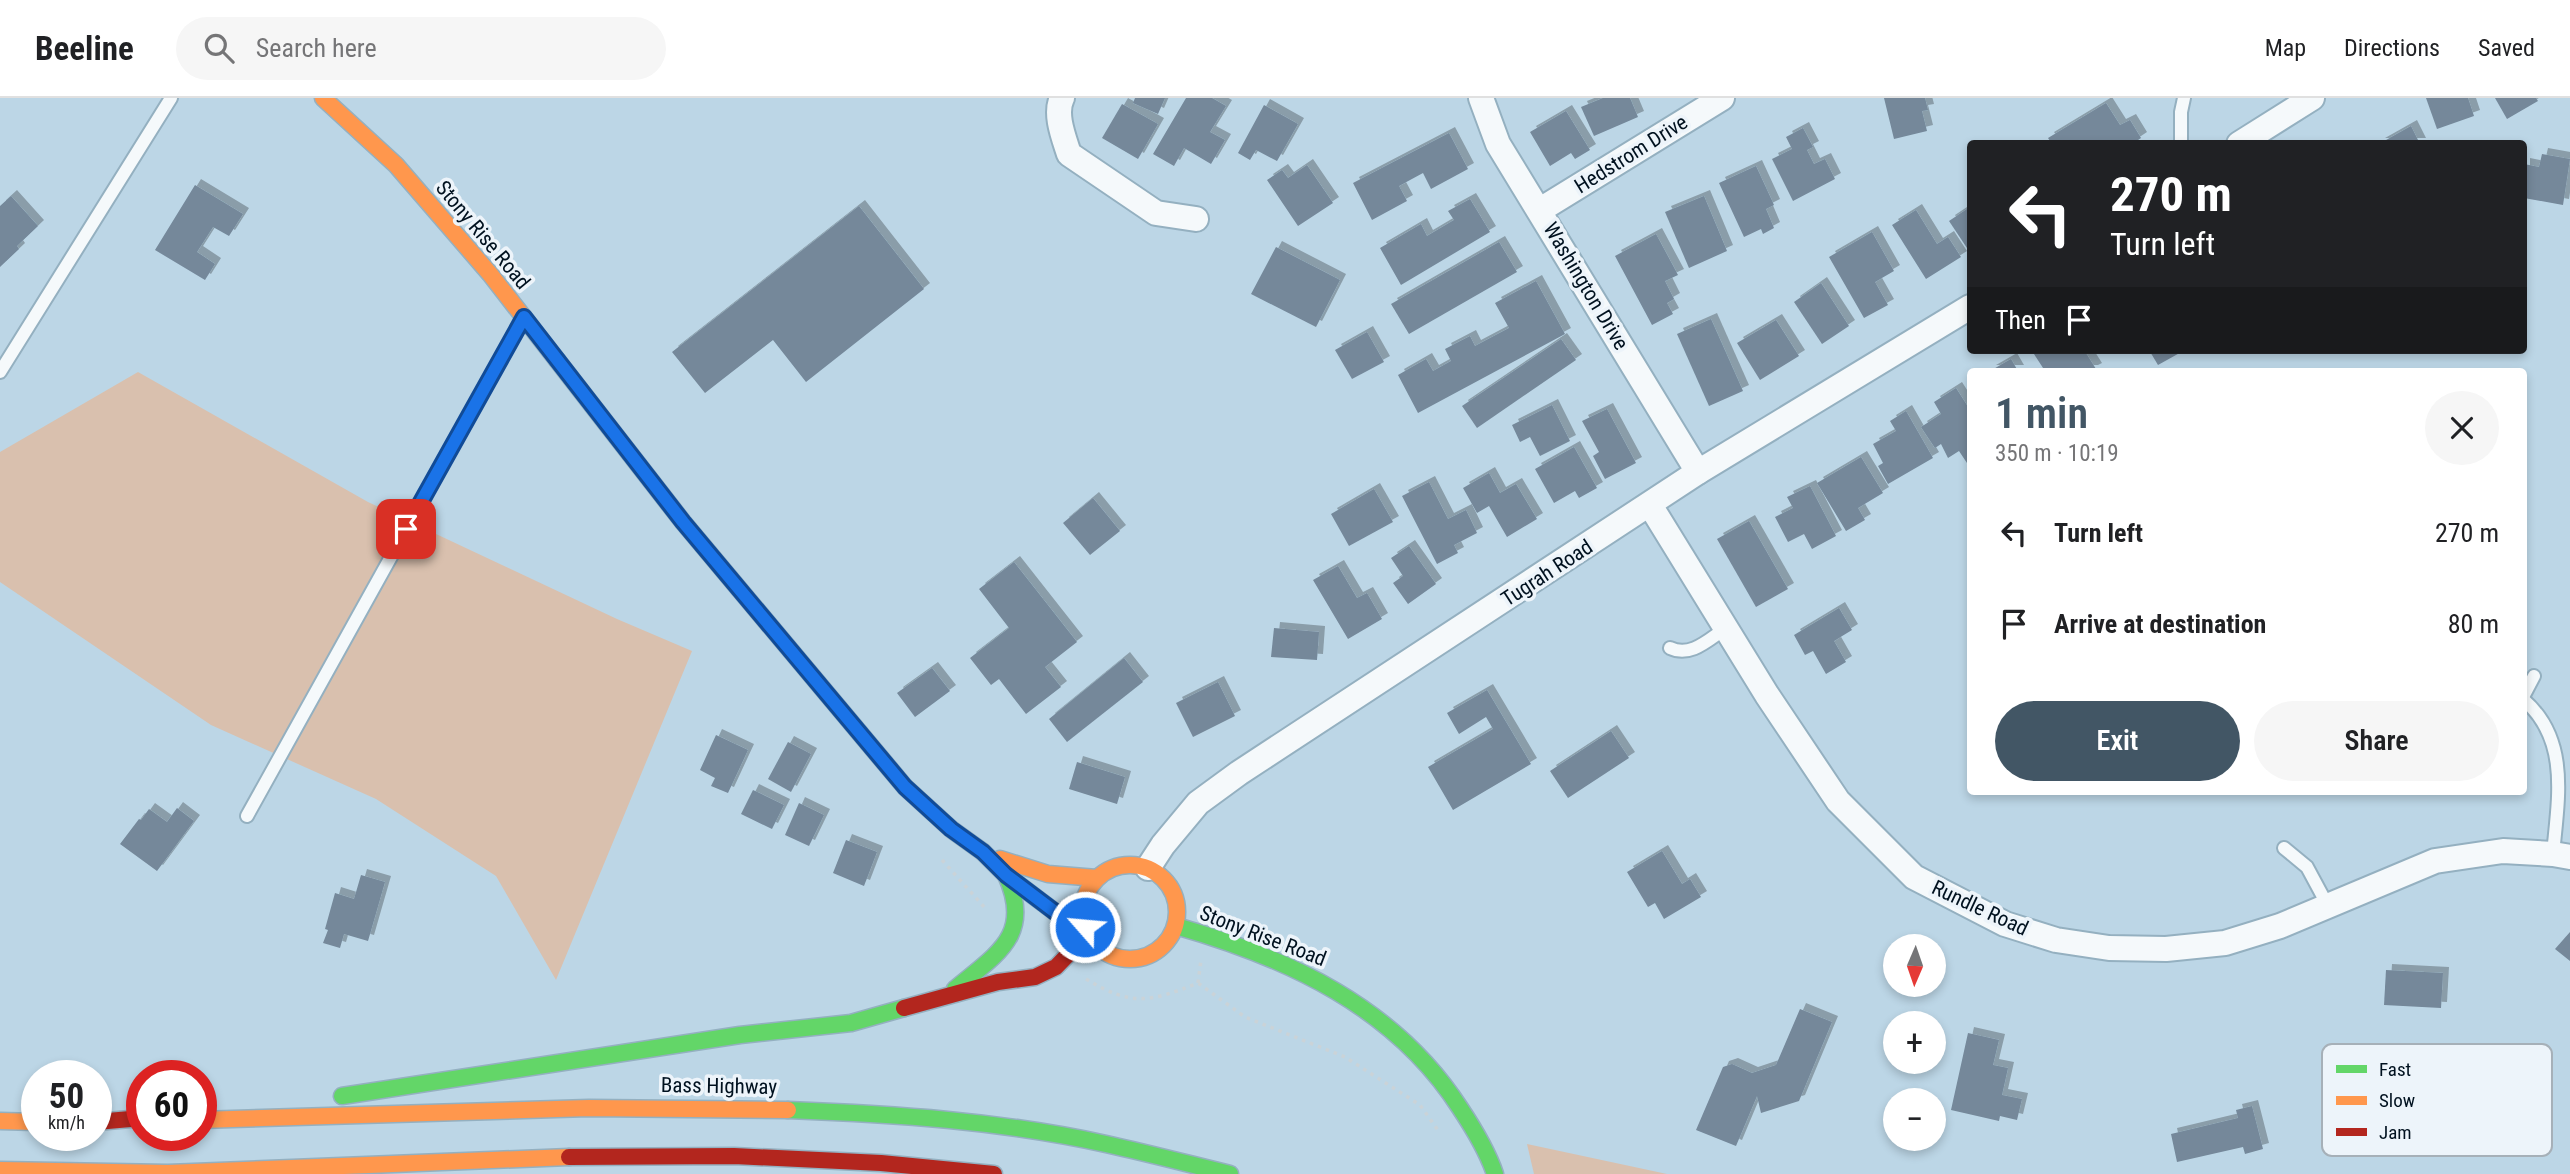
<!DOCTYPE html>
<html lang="en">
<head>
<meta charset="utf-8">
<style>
	:root { --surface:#fff; --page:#f6f6f6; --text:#202124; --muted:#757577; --line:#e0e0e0; --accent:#425665 }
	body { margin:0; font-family:"Roboto Condensed",sans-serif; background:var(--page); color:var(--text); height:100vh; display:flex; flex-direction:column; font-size:26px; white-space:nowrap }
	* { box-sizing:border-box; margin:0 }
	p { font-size:23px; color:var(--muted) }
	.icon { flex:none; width:38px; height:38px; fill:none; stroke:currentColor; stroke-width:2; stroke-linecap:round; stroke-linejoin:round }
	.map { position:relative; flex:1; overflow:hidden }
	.side { position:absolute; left:1967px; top:270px; width:560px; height:427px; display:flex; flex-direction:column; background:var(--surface); border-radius:7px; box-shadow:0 4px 10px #0003 }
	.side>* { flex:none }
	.top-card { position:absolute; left:1967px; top:42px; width:560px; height:214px; border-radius:7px; box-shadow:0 4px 10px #0003; background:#202124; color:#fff; overflow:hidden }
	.needle { width:46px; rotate:182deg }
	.tools { position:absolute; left:1883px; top:836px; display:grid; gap:14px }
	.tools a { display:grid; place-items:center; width:63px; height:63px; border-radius:50%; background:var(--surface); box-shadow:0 4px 10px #0003; font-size:35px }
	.speed { position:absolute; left:21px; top:962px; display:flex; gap:14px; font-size:35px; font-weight:700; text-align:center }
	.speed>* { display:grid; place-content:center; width:91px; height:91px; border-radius:50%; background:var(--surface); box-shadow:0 4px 10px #0003; line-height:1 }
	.speed small { font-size:18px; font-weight:400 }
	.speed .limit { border:10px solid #d22; background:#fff; color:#111 }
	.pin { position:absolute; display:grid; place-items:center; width:60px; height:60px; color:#fff; margin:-30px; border-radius:14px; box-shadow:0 4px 10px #0006 }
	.me { position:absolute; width:77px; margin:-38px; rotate:297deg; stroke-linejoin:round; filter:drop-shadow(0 0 5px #0008) }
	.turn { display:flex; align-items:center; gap:24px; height:147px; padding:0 28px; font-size:32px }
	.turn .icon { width:91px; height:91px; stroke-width:2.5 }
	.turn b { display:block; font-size:49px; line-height:60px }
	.then { display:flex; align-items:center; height:66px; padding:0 28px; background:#0003; gap:14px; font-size:26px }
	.round { display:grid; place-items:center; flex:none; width:74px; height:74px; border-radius:37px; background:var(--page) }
	.summary { display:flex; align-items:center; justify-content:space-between; height:119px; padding:0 28px }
	h1 { font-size:42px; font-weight:600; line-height:52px; color:var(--accent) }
	.action { display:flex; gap:14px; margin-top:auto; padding:14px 28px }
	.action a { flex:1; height:80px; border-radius:42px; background:var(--accent); color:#fff; font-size:28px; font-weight:600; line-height:80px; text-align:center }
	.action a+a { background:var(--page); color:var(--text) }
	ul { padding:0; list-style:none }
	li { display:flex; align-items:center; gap:21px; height:91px; padding:0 28px }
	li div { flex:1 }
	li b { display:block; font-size:26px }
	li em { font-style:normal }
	header { display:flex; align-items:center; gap:42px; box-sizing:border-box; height:98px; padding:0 35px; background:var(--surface); border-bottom:2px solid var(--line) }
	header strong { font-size:33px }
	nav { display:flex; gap:38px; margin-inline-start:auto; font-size:24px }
	.search { width:490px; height:63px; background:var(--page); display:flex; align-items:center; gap:18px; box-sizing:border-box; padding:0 24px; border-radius:38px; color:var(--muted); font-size:26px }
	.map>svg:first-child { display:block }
	.green { fill:#d9c0ae }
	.building { fill:#74889a; filter:url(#shadow) }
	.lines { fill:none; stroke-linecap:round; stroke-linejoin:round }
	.lane-casing { stroke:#94b0c0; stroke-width:16 }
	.street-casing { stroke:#94b0c0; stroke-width:28 }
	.fast-casing { stroke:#94b0c0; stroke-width:19 }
	.slow-casing { stroke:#94b0c0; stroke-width:19 }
	.jam-casing { stroke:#94b0c0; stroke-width:19 }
	.path { stroke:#cad3d8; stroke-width:3.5; stroke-dasharray:3.5 5; stroke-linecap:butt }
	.lane { stroke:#f5f9fb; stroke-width:12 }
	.street { stroke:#f5f9fb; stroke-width:24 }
	.fast { stroke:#63d668; stroke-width:16 }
	.slow { stroke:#ff974d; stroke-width:16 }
	.jam { stroke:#b3261e; stroke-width:16 }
	.route-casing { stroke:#114b97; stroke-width:18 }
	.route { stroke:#1a73e8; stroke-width:12 }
	.labels { text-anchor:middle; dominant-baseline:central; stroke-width:7; stroke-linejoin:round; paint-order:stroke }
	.street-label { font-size:21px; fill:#00111f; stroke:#edf4fa }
	.key { fill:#edf4fa; stroke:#a6b0b8; stroke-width:2 }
	.key-label { font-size:19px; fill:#00111f }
</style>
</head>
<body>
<header>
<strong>Beeline</strong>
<div class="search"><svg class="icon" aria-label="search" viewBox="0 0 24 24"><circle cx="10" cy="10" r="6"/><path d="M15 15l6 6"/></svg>Search here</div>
<nav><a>Map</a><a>Directions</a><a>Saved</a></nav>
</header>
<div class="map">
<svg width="2570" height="1076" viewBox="0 0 2570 1076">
	<defs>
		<filter id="shadow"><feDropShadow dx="6" dy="-6" stdDeviation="0" flood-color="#0004"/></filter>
	</defs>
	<rect width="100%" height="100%" fill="#bcd6e6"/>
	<g class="green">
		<path d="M138 274 368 404 617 521 692 553 556 882 496 778 376 701 211 627 0 484V354Z"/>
		<path d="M1527 1046 1667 1076H1534Z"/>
	</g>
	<g class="building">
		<path d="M1135 0H1165L1158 16 1133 5Z"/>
		<path d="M1186 0H1212L1226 8 1210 34 1225 42 1211 66 1184 50 1174 68 1153 56Z"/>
		<path d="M1603 0H1630L1638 19 1594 38 1581 9Z"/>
		<path d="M1884 0H1925L1928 12 1922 13 1927 33 1894 41Z"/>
		<path d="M2426 0H2468L2474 18 2437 31Z"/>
		<path d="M2495 0H2536L2538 3 2507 21Z"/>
		<path d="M2106 5 2120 27 2130 22 2141 40 2132 46H2052L2048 40Z"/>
		<path d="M1122 6 1158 26 1138 61 1102 40Z"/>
		<path d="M1264 7 1298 26 1277 63 1256 52 1250 62 1238 55Z"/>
		<path d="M1566 13 1590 52 1575 61 1571 55 1550 68 1530 34Z"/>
		<path d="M2411 28 2420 46H2379Z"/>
		<path d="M1803 30 1813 49 1807 52 1814 66 1825 61 1835 81 1793 103 1772 61 1792 51 1786 39Z"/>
		<path d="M1449 35 1468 71 1431 91 1423 75 1399 88 1407 103 1372 122 1353 85Z"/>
		<path d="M2542 56 2570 61 2563 107 2524 100V66L2539 69Z"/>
		<path d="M1307 67 1333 105 1298 128 1267 82 1282 72 1288 80Z"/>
		<path d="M1756 68 1774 107 1766 111 1774 130 1763 136 1761 131 1744 139 1719 85Z"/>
		<path d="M195 87 243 116 229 138 213 129 197 154 215 166 205 182 155 152Z"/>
		<path d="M11 98 38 128 17 148 19 151 0 169V108Z"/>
		<path d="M1704 98 1727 153 1689 170 1665 114Z"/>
		<path d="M1470 101 1490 134 1401 187 1380 150 1421 126 1427 138 1454 122 1448 113Z"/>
		<path d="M859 108 924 191 806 284 773 242 705 295 672 254Z"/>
		<path d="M1970 109V152L1969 153 1949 123Z"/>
		<path d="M1916 112 1937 146 1948 139 1961 159 1926 181 1892 127Z"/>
		<path d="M1872 134 1894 173 1875 184 1888 207 1864 220 1829 159Z"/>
		<path d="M1656 136 1678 177 1665 183 1674 201 1667 205 1673 216 1652 227 1615 158Z"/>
		<path d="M1499 144 1517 174 1409 236 1391 206Z"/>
		<path d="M1276 149 1340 182 1316 229 1251 196Z"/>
		<path d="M1536 183 1565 236 1418 315 1398 277 1426 261 1433 273 1451 263 1445 251 1470 238 1475 248 1509 230 1495 205Z"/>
		<path d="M1821 185 1849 228 1822 246 1794 204Z"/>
		<path d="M1711 221 1743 293 1709 308 1677 236Z"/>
		<path d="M1776 222 1799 258 1760 282 1737 245Z"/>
		<path d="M1367 234 1384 264 1352 281 1335 252Z"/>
		<path d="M1561 241 1576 262 1477 330 1462 308Z"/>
		<path d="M2033 252H2084L2096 271 2092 273H2045L2032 253Z"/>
		<path d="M2149 252H2185L2158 267Z"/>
		<path d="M2011 261 2018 273H1990Z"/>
		<path d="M1956 290 1970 312V362L1967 365 1959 353 1948 360 1941 346 1935 350 1921 329 1941 316 1934 304Z"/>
		<path d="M1552 307 1570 343 1540 358 1530 339 1520 344 1512 327Z"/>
		<path d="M1607 311 1636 365 1605 381 1593 358 1599 354 1582 323Z"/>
		<path d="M1906 313 1933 360 1888 386 1878 368 1883 365 1873 346 1896 333 1890 323Z"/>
		<path d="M1574 349 1597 390 1579 400 1575 393 1554 405 1535 371Z"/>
		<path d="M1861 359 1883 395 1858 410 1865 422 1846 433 1817 385Z"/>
		<path d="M1489 375 1500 395 1516 386 1537 421 1507 439 1489 408 1477 415 1463 390Z"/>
		<path d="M1429 384 1448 421 1466 412 1477 435 1454 447 1458 455 1437 466 1402 398Z"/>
		<path d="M1810 388 1836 438 1812 451 1804 436 1788 444 1775 419 1793 410 1787 399Z"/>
		<path d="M1374 391 1393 424 1349 448 1331 416Z"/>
		<path d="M1093 400 1120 433 1090 457 1063 425Z"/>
		<path d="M1749 423 1788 491 1756 509 1717 441Z"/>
		<path d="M1409 448 1436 486 1408 506 1393 485 1403 478 1391 460Z"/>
		<path d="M1014 464 1077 544 1045 569 1061 589 1026 616 999 581 991 587 970 560 1009 530 979 491Z"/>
		<path d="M1338 468 1357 500 1367 495 1382 521 1348 541 1313 482Z"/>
		<path d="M1839 510 1852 532 1834 543 1846 564 1826 576 1813 553 1805 557 1794 537Z"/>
		<path d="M1274 530 1319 534 1317 562 1271 559Z"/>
		<path d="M1124 560 1143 584 1067 644 1049 621Z"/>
		<path d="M932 570 950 593 915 619 897 595Z"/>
		<path d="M1218 584 1235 618 1193 639 1176 605Z"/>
		<path d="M1487 592 1531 666 1453 712 1428 669 1493 631 1486 619 1459 636 1447 615Z"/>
		<path d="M1611 633 1629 660 1568 700 1550 673Z"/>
		<path d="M716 637 748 652 728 695 711 688 715 680 700 672Z"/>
		<path d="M788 644 811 656 791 694 768 681Z"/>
		<path d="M1077 664 1125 679 1117 706 1069 691Z"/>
		<path d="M753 692 784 707 772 731 741 716Z"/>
		<path d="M799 705 824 717 809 748 785 737Z"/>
		<path d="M177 710 194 723 157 773 120 746 139 721 141 722 149 711 167 724Z"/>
		<path d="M846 742 877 754 864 788 833 775Z"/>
		<path d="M1662 753 1682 786 1690 781 1701 799 1664 821 1655 805 1648 809 1627 774Z"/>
		<path d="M361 777 385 784 368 843 344 836 340 850 323 845 328 832 325 831 335 795 354 801Z"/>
		<path d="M2570 834V863L2555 851Z"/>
		<path d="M2386 872 2443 875 2441 910 2384 907Z"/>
		<path d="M1800 911 1832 924 1799 1003 1761 1015 1757 998 1736 1048 1696 1032 1723 969 1732 966 1752 975 1776 967Z"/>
		<path d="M1968 935 1999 942 1993 967 2008 970 2002 997 2022 1001 2017 1022 2000 1018 1999 1023 1951 1012Z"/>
		<path d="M2252 1008 2263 1051 2245 1056 2243 1049 2177 1064 2171 1036 2238 1020 2236 1012Z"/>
	</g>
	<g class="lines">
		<g class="lane-casing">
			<g id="lane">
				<path d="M2181 46V14L2184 0"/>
				<path d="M0 274 171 0"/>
				<path d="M1670 550C1691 560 1709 541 1726 530"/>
				<path d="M2524 597 2534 578"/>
				<path d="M2524 602C2570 642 2558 701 2553 756"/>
				<path d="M247 718 522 223"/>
				<path d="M2284 750 2307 769 2328 808"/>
			</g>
		</g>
		<g class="street-casing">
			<g id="street">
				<path d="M1062 0C1054 16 1064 40 1069 56L1156 115 1196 121"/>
				<path d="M1481 0 1498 46 1698 374"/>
				<path d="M2239 46 2312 0"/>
				<path d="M1540 112 1722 0"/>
				<path d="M1650 407 1767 597 1838 703 1914 779 2005 826 2056 842 2109 850 2166 851 2225 845 2280 828 2435 763 2503 753 2553 756 2570 759"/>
				<path d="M1148 770 1163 747 1198 705 1239 675 1698 374 1970 209"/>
			</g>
		</g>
		<g class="fast-casing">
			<g id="fast">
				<path d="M557 262 683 424 905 689 951 731 983 754"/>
				<path d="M1176 828C1288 860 1395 909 1460 1010 1474 1031 1487 1052 1495 1076"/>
				<path d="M955 891C998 855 1033 837 1006 777"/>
				<path d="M342 998 740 937 851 925 904 910"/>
				<path d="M788 1012C893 1016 1002 1023 1106 1046 1147 1055 1189 1066 1230 1076"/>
			</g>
		</g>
		<g class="slow-casing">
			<g id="slow">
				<path d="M323 0 396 67 490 176 557 262"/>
				<path d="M1000 761 1048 776 1097 780"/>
				<circle cx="1130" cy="814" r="47"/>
				<path d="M201 1022 589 1010 788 1012"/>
				<path d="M0 1023 37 1024"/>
				<path d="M0 1072 168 1075 569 1059"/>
			</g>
		</g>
		<g class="jam-casing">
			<g id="jam">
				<path d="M983 754 1006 777 1055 814 1083 822"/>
				<path d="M904 910 998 884 1035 879 1056 869 1088 836"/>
				<path d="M96 1024 142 1020"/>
				<path d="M569 1059 734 1058 881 1065 994 1076"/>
			</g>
		</g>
		<g class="path">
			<path d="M942 762 986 811"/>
			<path d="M1086 881C1132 909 1150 904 1198 885L1245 919 1345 959 1420 1007 1440 1035"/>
			<path d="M1198 885 1201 862"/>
		</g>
		<use href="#lane" class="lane"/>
		<use href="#street" class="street"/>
		<use href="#fast" class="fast"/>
		<use href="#slow" class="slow"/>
		<use href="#jam" class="jam"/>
	</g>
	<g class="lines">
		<g class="route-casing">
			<path id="route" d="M406 431 524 219 683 424 905 689 951 731 983 754 1006 777 1055 814 1083 822 1085 829"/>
		</g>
		<use href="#route" class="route"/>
	</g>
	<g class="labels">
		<g class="street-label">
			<text transform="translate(1631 56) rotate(-32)">Hedstrom Drive</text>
			<text transform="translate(483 137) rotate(50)">Stony Rise Road</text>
			<text transform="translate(1586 188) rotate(59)">Washington Drive</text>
			<text transform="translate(1547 475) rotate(-33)">Tugrah Road</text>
			<text transform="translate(1980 810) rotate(25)">Rundle Road</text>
			<text transform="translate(1263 838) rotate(21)">Stony Rise Road</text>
			<text transform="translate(719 988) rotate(1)">Bass Highway</text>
		</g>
	</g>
	<rect x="2322" y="946" width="230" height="112" rx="10" class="key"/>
	<rect x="2336" y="967" width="31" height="8" fill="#63d668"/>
	<rect x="2336" y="998" width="31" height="9" fill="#ff974d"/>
	<rect x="2336" y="1030" width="31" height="8" fill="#b3261e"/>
	<g class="key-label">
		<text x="2379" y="978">Fast</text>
		<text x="2379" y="1009">Slow</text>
		<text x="2379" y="1041">Jam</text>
	</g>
</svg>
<div class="tools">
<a><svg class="needle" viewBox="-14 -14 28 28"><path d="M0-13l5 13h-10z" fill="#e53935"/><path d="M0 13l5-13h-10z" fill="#757577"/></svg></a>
<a>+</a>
<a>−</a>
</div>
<div class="speed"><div>50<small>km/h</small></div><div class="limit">60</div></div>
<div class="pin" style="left:406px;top:431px;background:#d93025"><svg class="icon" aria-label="arrive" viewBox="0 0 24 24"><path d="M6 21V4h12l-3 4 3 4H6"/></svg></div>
<svg class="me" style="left:1085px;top:829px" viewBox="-20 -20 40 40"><circle r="17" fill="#1a73e8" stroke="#fff" stroke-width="3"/><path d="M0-11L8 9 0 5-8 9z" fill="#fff"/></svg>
<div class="top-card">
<div class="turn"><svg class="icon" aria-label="left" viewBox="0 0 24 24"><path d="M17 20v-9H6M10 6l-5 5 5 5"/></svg><div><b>270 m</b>Turn left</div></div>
<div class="then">Then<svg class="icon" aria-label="arrive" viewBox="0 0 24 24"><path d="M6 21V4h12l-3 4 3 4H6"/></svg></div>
</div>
<section class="side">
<div class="summary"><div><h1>1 min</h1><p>350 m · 10:19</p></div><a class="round"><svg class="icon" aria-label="close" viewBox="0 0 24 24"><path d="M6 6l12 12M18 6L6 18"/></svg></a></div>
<ul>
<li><svg class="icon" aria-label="left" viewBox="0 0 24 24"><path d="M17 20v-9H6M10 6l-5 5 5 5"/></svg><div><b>Turn left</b></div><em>270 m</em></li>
<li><svg class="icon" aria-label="arrive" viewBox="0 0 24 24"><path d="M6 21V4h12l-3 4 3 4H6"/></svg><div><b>Arrive at destination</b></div><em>80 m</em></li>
</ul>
<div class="action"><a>Exit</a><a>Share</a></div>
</section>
</div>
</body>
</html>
